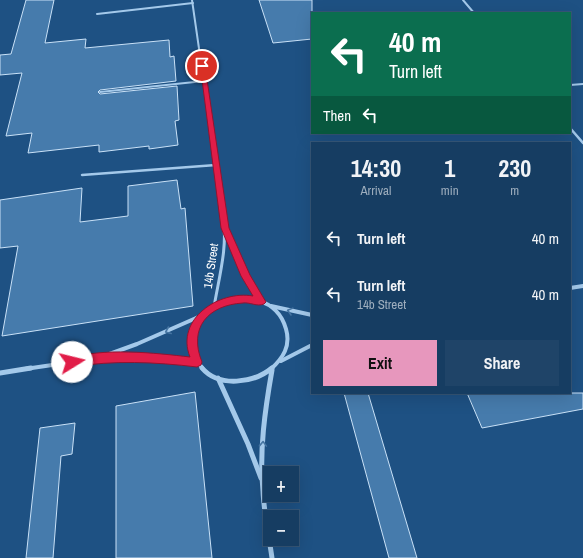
<!DOCTYPE html>
<html lang="en">
<head>
<meta charset="utf-8">
<style>
	:root { --surface:#163d62; --page:#1f4468; --text:#f1f3f6; --muted:#9eaebe; --line:#355677; --accent:#e797bd }
	body { margin:0; font-family:"Archivo Narrow",sans-serif; background:var(--page); color:var(--text); height:100vh; display:flex; flex-direction:column; font-size:15px; white-space:nowrap }
	* { box-sizing:border-box; margin:0 }
	p { font-size:13px; color:var(--muted) }
	.icon { flex:none; width:22px; height:22px; fill:none; stroke:currentColor; stroke-width:2; stroke-linecap:round; stroke-linejoin:round }
	.map { position:relative; flex:1; overflow:hidden }
	.drawer { position:absolute; left:311px; top:142px; width:260px; height:252px; display:flex; flex-direction:column; background:var(--surface); border-radius:0px; box-shadow:0 4px 16px #0002,0 0 0 1px var(--line) }
	.drawer>* { flex:none }
	.guide { position:absolute; left:311px; top:12px; width:260px; height:122px; border-radius:0px; box-shadow:0 4px 16px #0002,0 0 0 1px var(--line); background:#0b6e4f; color:#fff; overflow:hidden }
	.controls { position:absolute; left:263px; top:466px; display:grid; gap:8px }
	.controls a { display:grid; place-items:center; width:36px; height:36px; border-radius:0px; background:var(--surface); box-shadow:0 4px 16px #0002,0 0 0 1px var(--line); font-size:20px }
	.pin { position:absolute; display:grid; place-items:center; width:34px; height:34px; color:#fff; margin:-17px; border:2px solid #fff; border-radius:50%; box-shadow:0 1px 4px #0007 }
	.me { position:absolute; width:44px; margin:-22px; rotate:81deg; stroke-linejoin:round; filter:drop-shadow(0 0 3px #0008) }
	.turn { display:flex; align-items:center; gap:14px; height:84px; padding:0 12px; font-size:18px }
	.turn .icon { width:52px; height:52px; stroke-width:2.5 }
	.turn b { display:block; font-size:28px; line-height:34px }
	.then { display:flex; align-items:center; height:38px; padding:0 12px; background:#0003; gap:8px; font-size:15px }
	.eta { display:flex; justify-content:space-evenly; align-items:center; height:68px; text-align:center }
	.eta b { font-size:24px; font-weight:700; line-height:28px }
	.action { display:flex; gap:8px; margin-top:auto; padding:8px 12px }
	.action a { flex:1; height:46px; border-radius:0px; background:var(--accent); color:#111; font-size:16px; font-weight:700; line-height:46px; text-align:center }
	.action a+a { background:var(--page); color:var(--text) }
	ul { padding:0; list-style:none }
	li { display:flex; align-items:center; gap:12px; height:56px; padding:0 12px }
	li div { flex:1 }
	li b { display:block; font-size:15px }
	li em { font-style:normal }
	.map>svg:first-child { display:block }
	.building { fill:#467bac; stroke:#c9e1f7 }
	.lines { fill:none; stroke-linecap:round; stroke-linejoin:round }
	.service-far2 { stroke:#a4c9ea; stroke-width:2 }
	.service-far1 { stroke:#a4c9ea; stroke-width:2.5 }
	.service { stroke:#a4c9ea; stroke-width:3 }
	.minor-far1 { stroke:#a4c9ea; stroke-width:4 }
	.minor { stroke:#a4c9ea; stroke-width:5 }
	.oneway { stroke:#4675a2 }
	.route { fill:#e11d48; stroke:#92132f }
	.labels { text-anchor:middle; dominant-baseline:central; stroke-width:3; stroke-linejoin:round; paint-order:stroke }
	.street-label { font-size:12px; fill:#fff; stroke:#1e5183 }
</style>
</head>
<body>
<div class="map">
<svg width="583" height="558" viewBox="0 0 583 558">
	<rect width="100%" height="100%" fill="#1e5183"/>
	<g class="building">
		<path d="M26 0H54L45 43 86 39 85 48 169 40 170 57 174 56 176 81 100 90 98 92 100 94 177 86 179 120 175 121 178 145 149 149V146L99 152V145L28 153 32 133 6 136 22 73 0 75V55L11 54Z"/>
		<path d="M259 0H312V39L273 43Z"/>
		<path d="M177 180 181 209 185 208 193 306 2 336 18 246 0 248V200L82 188 80 222 128 216V186Z"/>
		<path d="M195 392 212 558H116V406Z"/>
		<path d="M344 393H368L417 558H389Z"/>
		<path d="M467 393H583V409L482 428Z"/>
		<path d="M75 423 72 454 61 456 53 558H26L40 428Z"/>
	</g>
	<g class="lines">
		<g class="service-far2">
			<path d="M192 0 206 97"/>
			<path d="M463 0 474 13"/>
			<path d="M97 14 193 3"/>
			<path d="M570 85 583 84"/>
			<path d="M100 92 204 81"/>
		</g>
		<g class="service-far1">
			<path d="M206 96 224 218"/>
			<path d="M570 128 583 143"/>
			<path d="M82 175 216 165"/>
		</g>
		<g class="service">
			<path d="M226 229 246 276 261 301"/>
			<path d="M214 307C219 277 228 247 223 217"/>
		</g>
		<g class="minor-far1">
			<path d="M570 288 583 286"/>
			<path d="M271 306 312 315"/>
			<path d="M104 356 137 344 203 315"/>
			<path d="M281 361 312 345"/>
			<path d="M25 369 100 358H165L197 362"/>
			<path d="M203 369C156 314 268 266 286 329 291 346 283 358 271 369"/>
		</g>
		<g class="minor">
			<path d="M202 368C219 388 254 383 272 368"/>
			<path d="M272 370C265 410 259 451 263 491 264 514 269 536 272 558"/>
			<path d="M0 373 31 368"/>
			<path d="M218 378 248 444 261 478"/>
		</g>
	</g>
	<defs><path id="oneway-chevron" d="M-2-3.5L2.5 0L-2 3.5" fill="none" stroke-width="1.6" stroke-linecap="round" stroke-linejoin="round"/></defs>
	<g class="oneway">
		<use href="#oneway-chevron" transform="translate(290 311) rotate(-165)"/>
		<use href="#oneway-chevron" transform="translate(168 331) rotate(157)"/>
		<use href="#oneway-chevron" transform="translate(263 444) rotate(-88)"/>
	</g>
	<path class="route" d="M200 64 205 66 229 228 250 275 266 302 264 304C257 307 250 302 243 303 208 305 188 328 202 362L201 365 197 367C155 362 114 360 72 367L68 365 66 362 68 359C101 347 156 353 190 357 175 319 219 290 253 296L241 276 221 228Z"/>
	<g class="labels">
		<g class="street-label">
			<text transform="translate(211 266) rotate(-82)">14b Street</text>
		</g>
	</g>
</svg>
<div class="controls">
<a>+</a>
<a>−</a>
</div>
<div class="pin" style="left:202px;top:66px;background:#d93025"><svg class="icon" aria-label="arrive" viewBox="0 0 24 24"><path d="M6 21V4h12l-3 4 3 4H6"/></svg></div>
<svg class="me" style="left:72px;top:362px" viewBox="-20 -20 40 40"><circle r="19" fill="#fff"/><path d="M0-13L10 11 0 6-10 11z" fill="#e11d48"/></svg>
<div class="guide">
<div class="turn"><svg class="icon" aria-label="left" viewBox="0 0 24 24"><path d="M17 20v-9H6M10 6l-5 5 5 5"/></svg><div><b>40 m</b>Turn left</div></div>
<div class="then">Then<svg class="icon" aria-label="left" viewBox="0 0 24 24"><path d="M17 20v-9H6M10 6l-5 5 5 5"/></svg></div>
</div>
<section class="drawer">
<div class="eta">
<div><b>14:30</b><p>Arrival</p></div>
<div><b>1</b><p>min</p></div>
<div><b>230</b><p>m</p></div>
</div>
<ul>
<li><svg class="icon" aria-label="left" viewBox="0 0 24 24"><path d="M17 20v-9H6M10 6l-5 5 5 5"/></svg><div><b>Turn left</b></div><em>40 m</em></li>
<li><svg class="icon" aria-label="left" viewBox="0 0 24 24"><path d="M17 20v-9H6M10 6l-5 5 5 5"/></svg><div><b>Turn left</b><p>14b Street</p></div><em>40 m</em></li>
</ul>
<div class="action"><a>Exit</a><a>Share</a></div>
</section>
</div>
</body>
</html>
